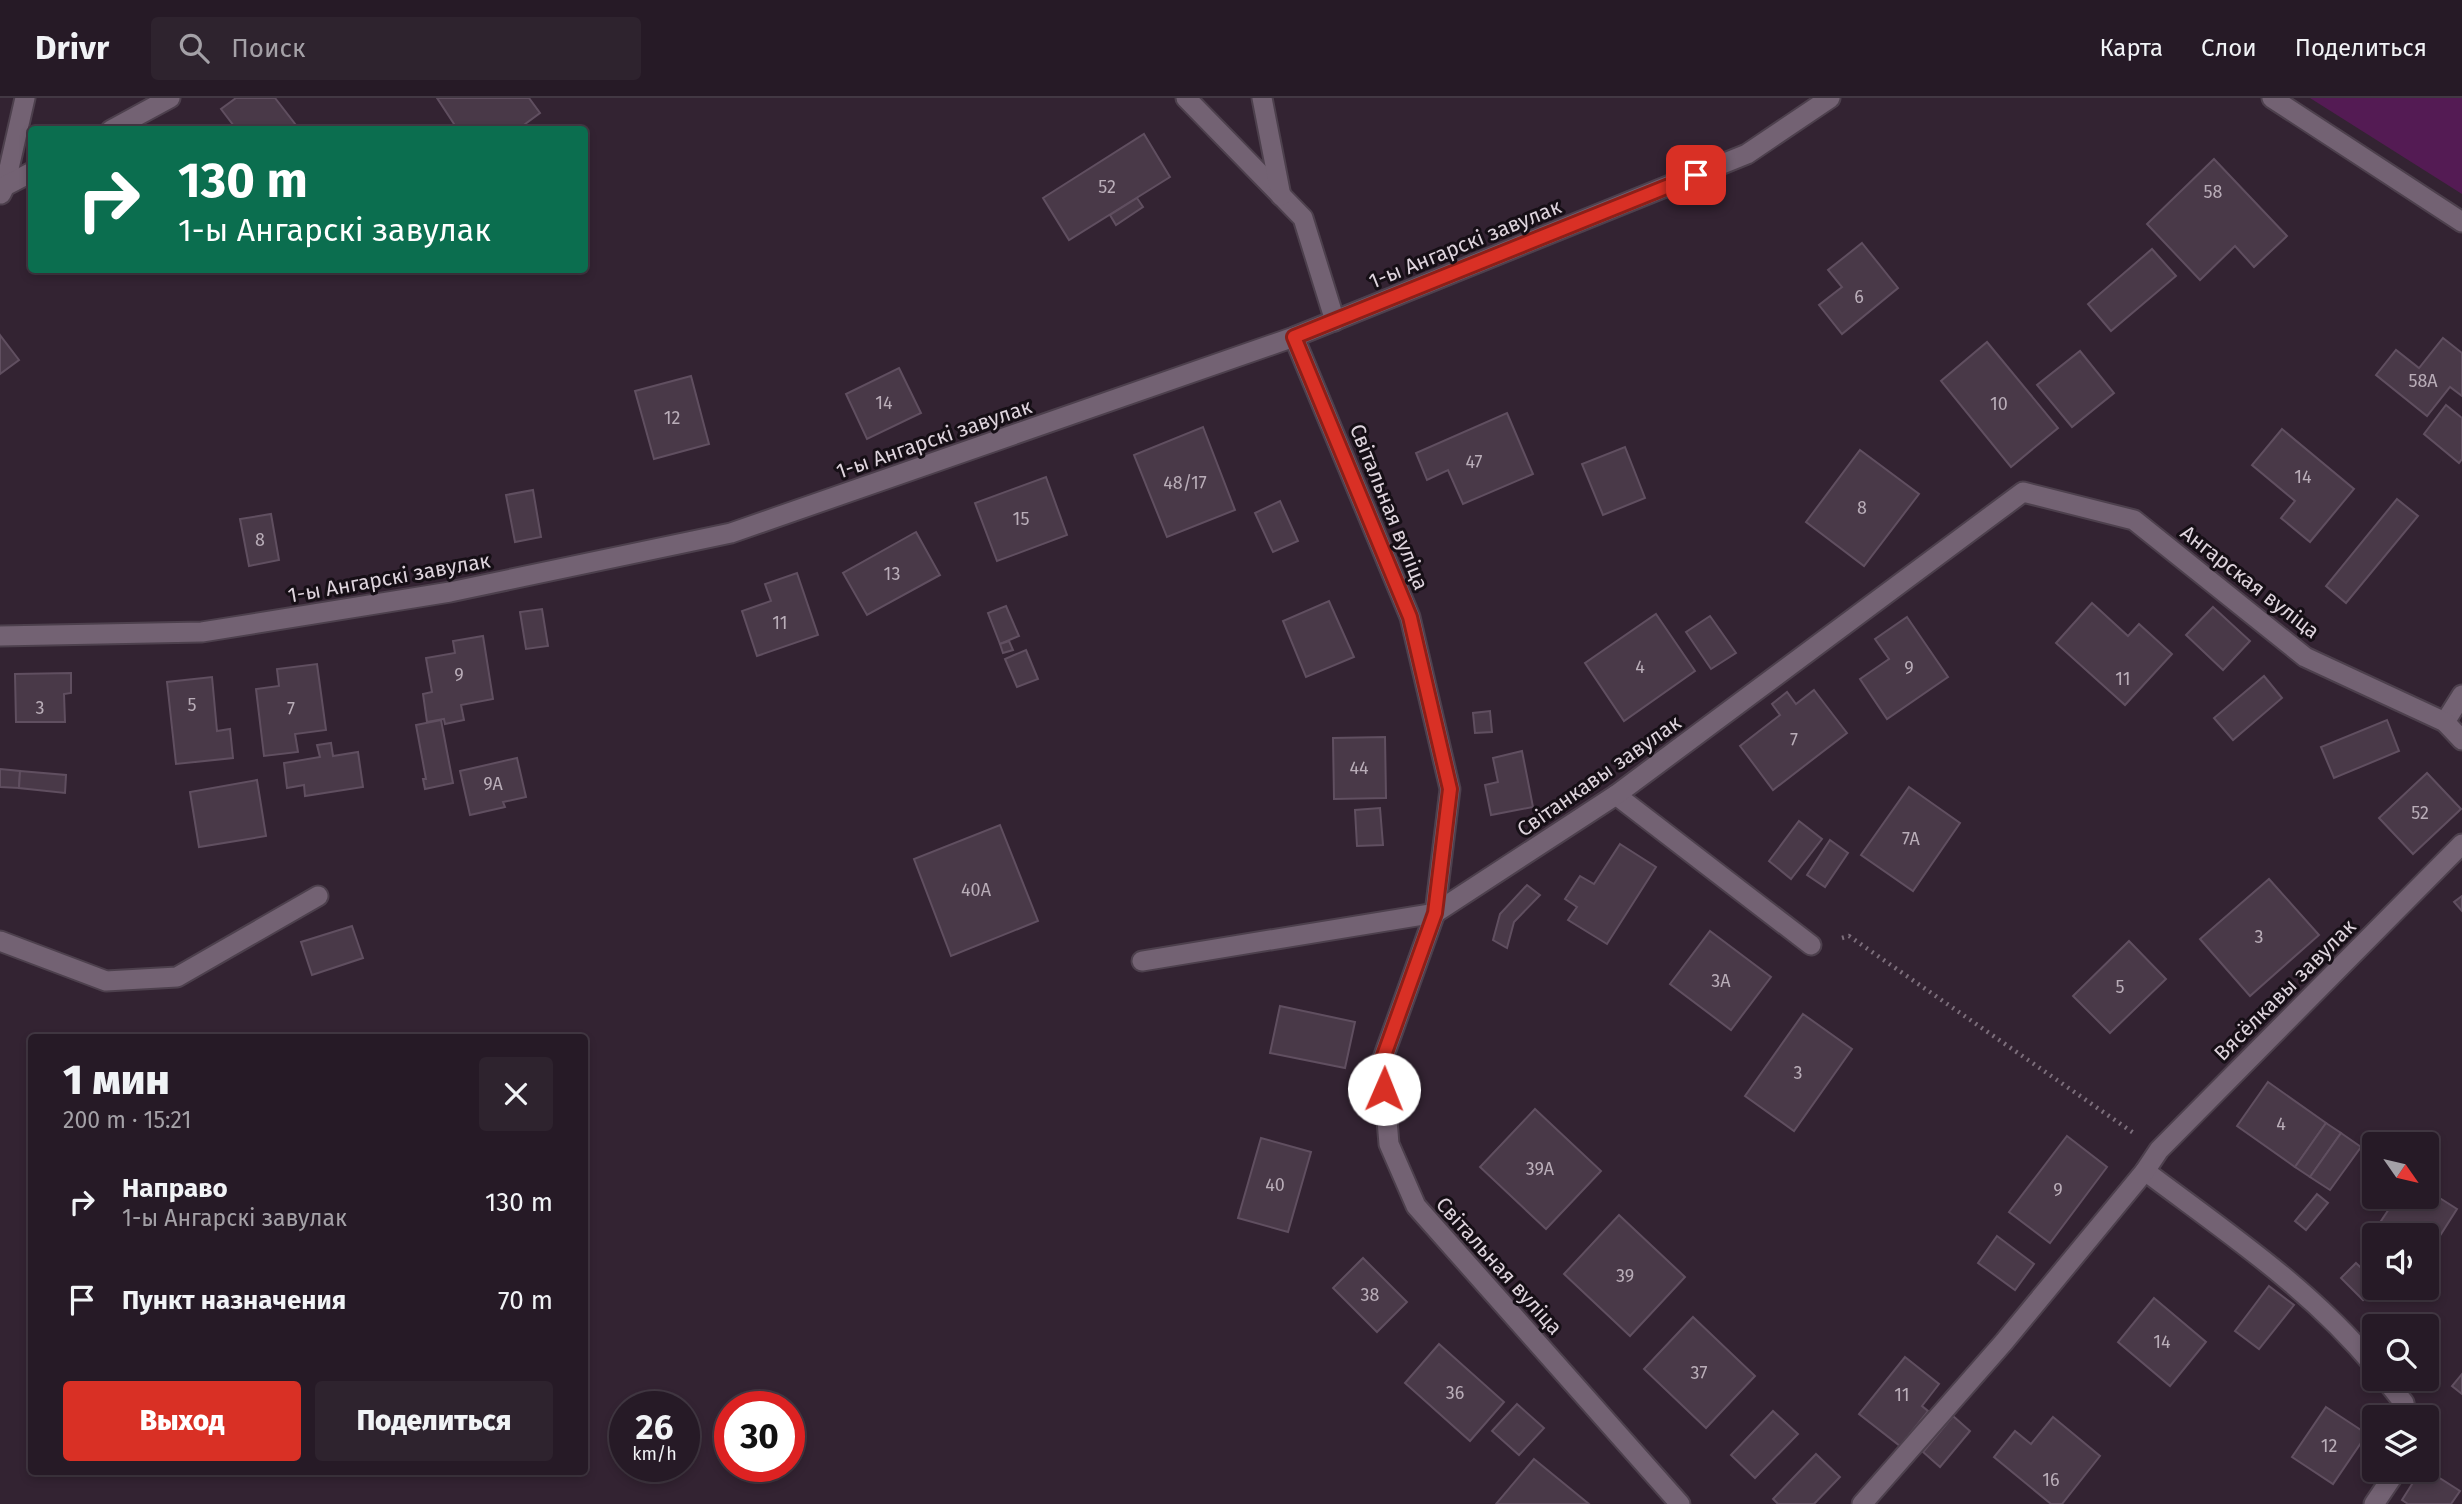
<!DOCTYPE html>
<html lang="ru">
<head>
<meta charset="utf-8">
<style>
	:root { --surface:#261a26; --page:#2e232e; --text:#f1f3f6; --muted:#a4a1a7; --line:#423843; --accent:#d93025 }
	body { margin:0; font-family:"Fira Sans",sans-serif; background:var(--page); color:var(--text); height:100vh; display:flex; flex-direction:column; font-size:26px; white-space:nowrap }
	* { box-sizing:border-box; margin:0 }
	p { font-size:23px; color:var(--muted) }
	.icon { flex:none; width:38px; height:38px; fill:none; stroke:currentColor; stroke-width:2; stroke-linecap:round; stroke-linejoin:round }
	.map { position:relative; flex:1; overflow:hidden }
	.sheet { position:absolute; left:28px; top:936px; width:560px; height:441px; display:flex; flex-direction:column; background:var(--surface); border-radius:7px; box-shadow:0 4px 10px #0003,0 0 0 2px var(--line) }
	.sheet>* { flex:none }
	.top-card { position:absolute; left:28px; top:28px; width:560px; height:147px; border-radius:7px; box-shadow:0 4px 10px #0003,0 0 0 2px var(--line); background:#0b6e4f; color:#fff; overflow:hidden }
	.needle { width:46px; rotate:124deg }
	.tools { position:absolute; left:2362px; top:1034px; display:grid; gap:14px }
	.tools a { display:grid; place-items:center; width:77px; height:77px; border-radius:7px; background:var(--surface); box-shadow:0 4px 10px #0003,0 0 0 2px var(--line); font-size:35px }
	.speed { position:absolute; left:609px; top:1293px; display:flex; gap:14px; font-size:35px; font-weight:700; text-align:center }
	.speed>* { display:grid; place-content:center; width:91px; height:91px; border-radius:50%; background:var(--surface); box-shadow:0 4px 10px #0003,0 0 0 2px var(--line); line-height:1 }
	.speed small { font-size:18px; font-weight:400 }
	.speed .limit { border:10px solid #d22; background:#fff; color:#111 }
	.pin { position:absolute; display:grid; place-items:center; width:60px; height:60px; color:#fff; margin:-30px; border-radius:14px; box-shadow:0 4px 10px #0006 }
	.me { position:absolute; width:77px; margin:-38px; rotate:1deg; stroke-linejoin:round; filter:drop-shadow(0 0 5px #0008) }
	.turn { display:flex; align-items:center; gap:24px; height:147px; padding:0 35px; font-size:32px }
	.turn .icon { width:91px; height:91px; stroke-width:2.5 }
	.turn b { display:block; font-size:49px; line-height:60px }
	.round { display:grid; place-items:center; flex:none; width:74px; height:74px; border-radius:7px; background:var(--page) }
	.overview { display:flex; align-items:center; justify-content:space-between; height:119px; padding:0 35px }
	h1 { font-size:42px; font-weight:800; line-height:52px }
	.cta { display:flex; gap:14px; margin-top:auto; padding:14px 35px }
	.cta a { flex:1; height:80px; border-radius:7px; background:var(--accent); color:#fff; font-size:28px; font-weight:800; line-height:80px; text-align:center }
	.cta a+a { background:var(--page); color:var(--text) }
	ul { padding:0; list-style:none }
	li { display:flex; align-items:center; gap:21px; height:98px; padding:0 35px }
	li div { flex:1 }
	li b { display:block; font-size:26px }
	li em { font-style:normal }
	header { display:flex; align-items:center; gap:42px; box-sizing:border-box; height:98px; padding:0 35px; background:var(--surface); border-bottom:2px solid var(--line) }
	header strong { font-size:33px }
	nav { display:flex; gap:38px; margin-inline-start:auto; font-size:24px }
	.search { width:490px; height:63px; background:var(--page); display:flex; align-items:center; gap:18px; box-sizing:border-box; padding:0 24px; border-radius:7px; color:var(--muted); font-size:26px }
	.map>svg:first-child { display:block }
	.green { fill:#541b54 }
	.building { fill:#493948; stroke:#604f60; stroke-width:2 }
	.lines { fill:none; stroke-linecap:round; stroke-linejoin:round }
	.minor-casing { stroke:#4d404d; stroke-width:23 }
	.tertiary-casing { stroke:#4d404d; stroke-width:23 }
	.path { stroke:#7c6e7b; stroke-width:4.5; stroke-dasharray:2 5; stroke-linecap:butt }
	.minor { stroke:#736273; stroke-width:19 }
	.tertiary { stroke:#736273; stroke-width:19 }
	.route-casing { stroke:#8d1f18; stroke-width:18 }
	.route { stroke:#d93025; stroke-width:12 }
	.labels { text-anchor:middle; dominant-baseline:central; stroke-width:6; stroke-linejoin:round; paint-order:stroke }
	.number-label { font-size:18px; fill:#b9adb8 }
	.street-label { font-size:21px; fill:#ded4dd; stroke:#160f16 }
</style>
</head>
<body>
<header>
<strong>Drivr</strong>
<div class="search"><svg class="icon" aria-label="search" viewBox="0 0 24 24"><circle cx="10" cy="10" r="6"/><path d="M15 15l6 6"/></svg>Поиск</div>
<nav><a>Карта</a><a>Слои</a><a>Поделиться</a></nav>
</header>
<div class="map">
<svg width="2462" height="1406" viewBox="0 0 2462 1406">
	<rect width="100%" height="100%" fill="#332332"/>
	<path class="green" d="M2310 0H2462V96Z"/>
	<g class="building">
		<path d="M236 0H275L299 31 237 32 221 11Z"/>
		<path d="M437 0H529L540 15 517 32H458Z"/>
		<path d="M1144 36 1170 79 1069 142 1043 100Z"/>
		<path d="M2214 61 2287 138 2254 169 2235 148 2200 182 2147 126Z"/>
		<path d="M1137 100 1143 109 1116 127 1110 117Z"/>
		<path d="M1862 145 1898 190 1842 236 1819 207 1842 189 1828 172Z"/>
		<path d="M2152 151 2176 178 2111 233 2088 206Z"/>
		<path d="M0 237 19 262 0 276Z"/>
		<path d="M2443 240 2462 255V298L2450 289 2427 318 2376 277 2396 252 2419 270Z"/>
		<path d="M1987 244 2058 330 2011 369 1941 283Z"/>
		<path d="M2080 253 2114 295 2072 329 2037 287Z"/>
		<path d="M899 270 921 315 867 341 846 296Z"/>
		<path d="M691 278 709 346 654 361 635 293Z"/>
		<path d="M2446 307 2462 320V361L2459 365 2424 336Z"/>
		<path d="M1507 315 1533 376 1463 406 1448 372 1427 382 1416 355Z"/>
		<path d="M1203 329 1235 412 1167 439 1134 357Z"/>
		<path d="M2282 331 2354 391 2310 444 2281 420 2295 403 2252 367Z"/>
		<path d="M1625 349 1645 400 1603 417 1582 366Z"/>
		<path d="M1860 352 1919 396 1864 468 1806 424Z"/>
		<path d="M1046 379 1067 437 997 463 975 405Z"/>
		<path d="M533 392 541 439 515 444 506 397Z"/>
		<path d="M2397 401 2418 418 2346 505 2326 488Z"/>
		<path d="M1280 403 1298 443 1273 454 1255 415Z"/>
		<path d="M271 416 279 462 249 468 240 421Z"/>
		<path d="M916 434 940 477 867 517 843 475Z"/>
		<path d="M797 475 818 537 757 558 742 513 771 503 765 486Z"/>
		<path d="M1329 503 1354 559 1306 579 1283 523Z"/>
		<path d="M2092 505 2128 538 2139 526 2172 556 2125 607 2056 545Z"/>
		<path d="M1006 508 1019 538 1000 546 988 515Z"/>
		<path d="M2213 509 2250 543 2223 572 2186 537Z"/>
		<path d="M542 511 548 548 526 551 520 514Z"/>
		<path d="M1656 516 1695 573 1624 623 1585 565Z"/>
		<path d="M1710 518 1736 555 1711 571 1686 534Z"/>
		<path d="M1907 519 1948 579 1887 621 1860 581 1889 561 1875 541Z"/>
		<path d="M483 538 493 601 461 607 464 622 445 626 444 621 427 624 423 596 432 594 426 560 455 555 453 543Z"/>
		<path d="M1009 543 1013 552 1003 555 1000 546Z"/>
		<path d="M1026 552 1038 581 1017 589 1005 561Z"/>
		<path d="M317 566 326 632 295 636 298 654 264 658 256 591 279 588 277 571Z"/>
		<path d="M71 575V595L64 596 65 624H16L15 576Z"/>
		<path d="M2264 578 2282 600 2233 642 2214 620Z"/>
		<path d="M212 579 217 633 230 631 233 660 176 666 167 584Z"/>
		<path d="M1814 592 1847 635 1773 692 1740 648 1780 617 1772 606 1787 594 1796 606Z"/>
		<path d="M1490 613 1492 634 1475 635 1473 615Z"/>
		<path d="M441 622 453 685 425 691 423 681H426L416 627Z"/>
		<path d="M2387 622 2399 653 2334 680 2321 649Z"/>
		<path d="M1385 639 1386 700 1334 701 1333 640Z"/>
		<path d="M331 645 333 658 358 654 363 689 305 698 304 687 287 690 284 665 320 659 317 647Z"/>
		<path d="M1522 653 1533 709 1491 717 1485 687 1498 684 1493 660Z"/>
		<path d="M517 660 526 699 503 704 505 709 470 717 460 673Z"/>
		<path d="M0 671 20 673 19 690 0 689Z"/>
		<path d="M20 673 66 677 65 695 19 690Z"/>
		<path d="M2427 675 2461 711 2413 756 2379 720Z"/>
		<path d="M257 682 266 738 199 749 190 694Z"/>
		<path d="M1909 689 1960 725 1913 793 1861 757Z"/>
		<path d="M1380 710 1383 747 1357 748 1355 712Z"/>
		<path d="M1799 723 1822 741 1791 781 1769 763Z"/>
		<path d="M1000 727 1038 823 951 858 914 761Z"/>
		<path d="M1830 742 1848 755 1825 789 1807 777Z"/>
		<path d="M1620 746 1656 769 1607 846 1568 822 1577 809 1565 801 1580 778 1594 786Z"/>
		<path d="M2269 781 2319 837 2250 898 2200 841Z"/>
		<path d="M1527 787 1540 797 1514 824 1507 850 1493 842 1500 816Z"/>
		<path d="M2462 798V813L2454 804Z"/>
		<path d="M352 828 363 860 312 877 301 844Z"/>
		<path d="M1710 833 1771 879 1731 932 1670 886Z"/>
		<path d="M2129 843 2166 881 2110 935 2073 898Z"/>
		<path d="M1280 908 1355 924 1345 970 1270 955Z"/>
		<path d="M1803 916 1852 951 1794 1033 1745 998Z"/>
		<path d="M2268 984 2326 1025 2295 1069 2237 1028Z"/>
		<path d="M1535 1011 1601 1073 1546 1131 1480 1069Z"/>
		<path d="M2326 1025 2341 1035 2310 1079 2295 1069Z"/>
		<path d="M2341 1035 2361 1049 2330 1092 2310 1079Z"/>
		<path d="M2067 1038 2107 1069 2050 1145 2009 1114Z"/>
		<path d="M1261 1040 1311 1054 1288 1134 1238 1120Z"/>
		<path d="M2427 1092 2457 1111 2427 1158V1138H2391L2377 1129 2397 1099H2427Z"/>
		<path d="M2317 1096 2328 1105 2306 1132 2295 1123Z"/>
		<path d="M1619 1117 1685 1179 1630 1238 1564 1176Z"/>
		<path d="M1997 1138 2034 1166 2015 1192 1978 1165Z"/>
		<path d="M1363 1160 1407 1204 1377 1234 1333 1190Z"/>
		<path d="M2356 1165 2375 1183V1190L2363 1202 2341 1180Z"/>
		<path d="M2269 1188 2294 1207 2259 1251 2235 1233Z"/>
		<path d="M2154 1200 2206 1244 2170 1288 2118 1244Z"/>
		<path d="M1693 1219 1755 1278 1706 1330 1644 1271Z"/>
		<path d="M2411 1221 2418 1228H2403Z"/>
		<path d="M1439 1246 1504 1304 1470 1343 1405 1285Z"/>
		<path d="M1905 1259 1939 1286 1922 1308 1928 1313 1900 1348 1859 1316Z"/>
		<path d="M2462 1276V1296L2452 1288Z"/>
		<path d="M1517 1306 1544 1330 1519 1357 1492 1333Z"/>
		<path d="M2326 1309 2367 1336 2333 1386 2292 1359Z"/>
		<path d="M1773 1313 1798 1336 1755 1380 1731 1357Z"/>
		<path d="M1953 1318 1970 1333 1940 1369 1923 1354Z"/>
		<path d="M2053 1319 2100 1358 2062 1406H2051L1994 1359 2015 1333 2031 1346Z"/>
		<path d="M1816 1356 1840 1379 1814 1406H1778L1773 1401Z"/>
		<path d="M1534 1361 1589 1406H1496Z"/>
		<path d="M2421 1372H2427L2460 1393 2451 1406H2408L2402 1402Z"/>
	</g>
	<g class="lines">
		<g class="minor-casing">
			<g id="minor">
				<path d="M1186 0 1303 120 1335 223"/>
				<path d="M1262 0 1281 98"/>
				<path d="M111 32 170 0"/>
				<path d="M5 88 25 0"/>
				<path d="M1 96 5 88 32 74"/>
				<path d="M1294 239 1410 519 1450 691 1435 815 1382 963 1389 1046 1416 1108 1680 1406"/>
				<path d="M2445 624 2462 597"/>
				<path d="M1616 697 1811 847"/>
				<path d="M0 843 106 883 177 879 318 798"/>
				<path d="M1142 863 1435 815 1616 697 2023 394 2134 422 2305 559 2445 624 2462 642"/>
				<path d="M2145 1073C2226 1134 2310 1190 2375 1269"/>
				<path d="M2385 1281 2404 1305 2407 1320"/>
				<path d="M1862 1406 2004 1244 2145 1073 2159 1052 2462 746"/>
				<path d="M2374 1406 2397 1372"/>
			</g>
		</g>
		<g class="tertiary-casing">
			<g id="tertiary">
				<path d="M2272 0 2462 124"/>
				<path d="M0 538 202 534 450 494 731 435 1294 239 1747 56 1830 0"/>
			</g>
		</g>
		<path class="path" d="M1842 840 1849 838 2135 1036"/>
		<use href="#minor" class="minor"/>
		<use href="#tertiary" class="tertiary"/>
	</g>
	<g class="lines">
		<g class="route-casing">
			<path id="route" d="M1384 991 1382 963 1435 815 1450 691 1410 519 1294 239 1696 77"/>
		</g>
		<use href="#route" class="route"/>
	</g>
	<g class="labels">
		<g class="number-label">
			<text x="1107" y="89">52</text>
			<text x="2213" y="94">58</text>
			<text x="1859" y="199">6</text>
			<text x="2423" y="283">58А</text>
			<text x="884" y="305">14</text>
			<text x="1999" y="306">10</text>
			<text x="672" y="320">12</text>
			<text x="1474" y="364">47</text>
			<text x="2303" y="379">14</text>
			<text x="1185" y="385">48/17</text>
			<text x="1862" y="410">8</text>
			<text x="1021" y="421">15</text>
			<text x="260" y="442">8</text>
			<text x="892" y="476">13</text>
			<text x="780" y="525">11</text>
			<text x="1640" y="569">4</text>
			<text x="1909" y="570">9</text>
			<text x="459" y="577">9</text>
			<text x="2123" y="581">11</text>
			<text x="192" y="607">5</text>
			<text x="40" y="610">3</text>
			<text x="291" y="611">7</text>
			<text x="1794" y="642">7</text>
			<text x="1359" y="670">44</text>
			<text x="493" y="686">9А</text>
			<text x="2420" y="715">52</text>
			<text x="1911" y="741">7А</text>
			<text x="976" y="792">40А</text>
			<text x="2259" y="839">3</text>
			<text x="1721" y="883">3А</text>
			<text x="2120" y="889">5</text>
			<text x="1798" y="975">3</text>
			<text x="2281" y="1026">4</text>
			<text x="1540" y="1071">39А</text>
			<text x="1275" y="1087">40</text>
			<text x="2058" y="1092">9</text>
			<text x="1625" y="1178">39</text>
			<text x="1370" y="1197">38</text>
			<text x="2162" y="1244">14</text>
			<text x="1699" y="1275">37</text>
			<text x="1455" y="1295">36</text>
			<text x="1902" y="1297">11</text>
			<text x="2329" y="1348">12</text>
			<text x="2051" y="1382">16</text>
		</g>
		<g class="street-label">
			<text transform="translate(1465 146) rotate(-22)">1-ы Ангарскі завулак</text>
			<text transform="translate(934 341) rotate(-19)">1-ы Ангарскі завулак</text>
			<text transform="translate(1389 409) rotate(68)">Світальная вуліца</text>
			<text transform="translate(389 480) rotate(-10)">1-ы Ангарскі завулак</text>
			<text transform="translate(2250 484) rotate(38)">Ангарская вуліца</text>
			<text transform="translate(1599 678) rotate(-35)">Світанкавы завулак</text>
			<text transform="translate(2285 892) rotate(-45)">Вясёлкавы завулак</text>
			<text transform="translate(1499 1168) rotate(48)">Світальная вуліца</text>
		</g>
	</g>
</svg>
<div class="tools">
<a><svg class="needle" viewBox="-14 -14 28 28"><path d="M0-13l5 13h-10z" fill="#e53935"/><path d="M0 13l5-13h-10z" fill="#a4a1a7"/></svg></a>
<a><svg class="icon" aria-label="sound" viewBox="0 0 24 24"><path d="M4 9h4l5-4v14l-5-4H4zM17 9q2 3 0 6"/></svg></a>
<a><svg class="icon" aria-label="search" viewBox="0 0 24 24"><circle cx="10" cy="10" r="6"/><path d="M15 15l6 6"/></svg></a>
<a><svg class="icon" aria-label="layers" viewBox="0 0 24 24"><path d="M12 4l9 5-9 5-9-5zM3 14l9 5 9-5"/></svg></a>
</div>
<div class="speed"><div>26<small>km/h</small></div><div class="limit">30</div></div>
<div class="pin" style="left:1696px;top:77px;background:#d93025"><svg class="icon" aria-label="arrive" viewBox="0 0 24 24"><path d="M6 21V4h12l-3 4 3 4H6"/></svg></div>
<svg class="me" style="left:1384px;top:991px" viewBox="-20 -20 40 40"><circle r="19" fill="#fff"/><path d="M0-13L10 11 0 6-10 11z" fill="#d93025"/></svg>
<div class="top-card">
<div class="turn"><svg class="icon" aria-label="right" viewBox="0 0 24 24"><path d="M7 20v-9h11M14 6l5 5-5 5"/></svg><div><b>130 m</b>1-ы Ангарскі завулак</div></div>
</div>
<section class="sheet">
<div class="overview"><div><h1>1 мин</h1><p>200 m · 15:21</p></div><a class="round"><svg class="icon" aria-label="close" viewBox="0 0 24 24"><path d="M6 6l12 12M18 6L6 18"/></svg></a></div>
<ul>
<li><svg class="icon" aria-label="right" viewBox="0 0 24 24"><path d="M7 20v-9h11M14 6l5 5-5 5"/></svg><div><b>Направо</b><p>1-ы Ангарскі завулак</p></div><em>130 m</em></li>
<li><svg class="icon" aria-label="arrive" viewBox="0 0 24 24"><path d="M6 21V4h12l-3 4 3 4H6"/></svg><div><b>Пункт назначения</b></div><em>70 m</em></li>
</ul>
<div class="cta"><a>Выход</a><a>Поделиться</a></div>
</section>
</div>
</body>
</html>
